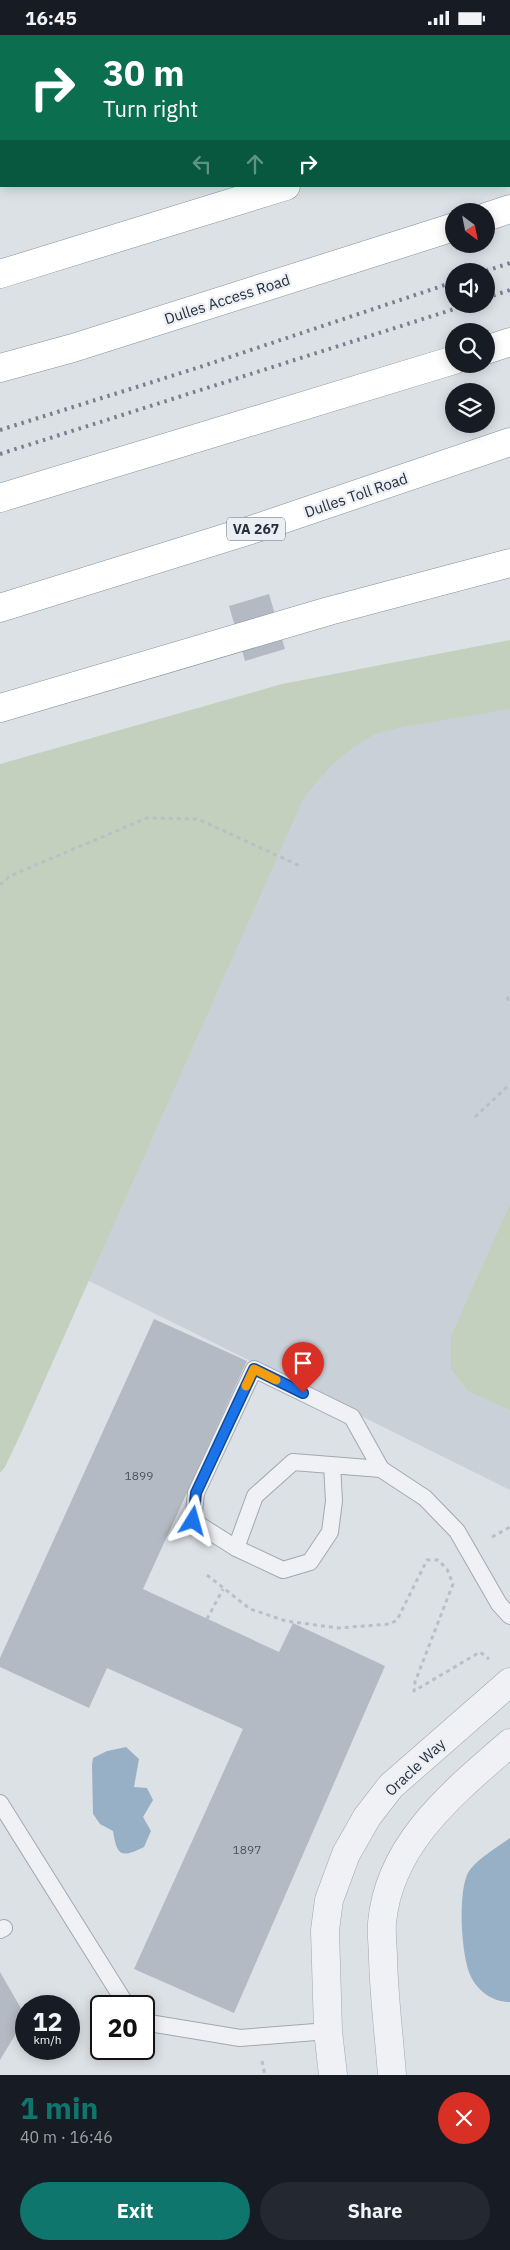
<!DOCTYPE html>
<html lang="en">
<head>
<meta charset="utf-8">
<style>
	:root { --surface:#171b24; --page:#242831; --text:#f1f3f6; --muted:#9ea1a6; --accent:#0f766e }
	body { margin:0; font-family:"IBM Plex Sans",sans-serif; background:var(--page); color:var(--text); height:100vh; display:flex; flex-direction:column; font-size:19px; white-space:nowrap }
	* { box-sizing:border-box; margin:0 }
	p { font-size:16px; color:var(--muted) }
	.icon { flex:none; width:28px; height:28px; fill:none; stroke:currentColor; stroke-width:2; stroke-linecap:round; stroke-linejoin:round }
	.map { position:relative; height:2040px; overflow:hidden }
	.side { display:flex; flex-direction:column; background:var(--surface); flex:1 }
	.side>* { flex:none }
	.top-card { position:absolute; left:0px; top:0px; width:510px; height:152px; box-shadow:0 2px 12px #0003; background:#0b6e4f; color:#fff; overflow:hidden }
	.needle { width:32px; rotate:148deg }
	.buttons { position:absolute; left:445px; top:168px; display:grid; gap:10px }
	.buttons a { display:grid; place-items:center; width:50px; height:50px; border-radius:50%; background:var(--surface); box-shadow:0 2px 12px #0003; font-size:25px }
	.speed { position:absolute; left:15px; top:1960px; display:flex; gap:10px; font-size:25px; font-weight:700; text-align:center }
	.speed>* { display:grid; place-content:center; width:65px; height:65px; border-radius:50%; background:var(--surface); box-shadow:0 2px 12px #0003; line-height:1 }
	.speed small { font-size:12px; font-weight:400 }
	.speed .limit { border:2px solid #111; border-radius:8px; background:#fff; color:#111 }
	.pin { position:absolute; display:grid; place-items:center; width:42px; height:42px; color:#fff; margin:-51px -21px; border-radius:50% 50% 50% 0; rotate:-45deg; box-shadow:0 0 5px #0007 }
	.pin .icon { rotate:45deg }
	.me { position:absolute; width:55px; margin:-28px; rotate:8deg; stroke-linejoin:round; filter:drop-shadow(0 0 4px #0008) }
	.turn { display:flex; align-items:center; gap:18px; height:105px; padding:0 20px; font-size:22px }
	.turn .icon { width:65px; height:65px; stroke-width:2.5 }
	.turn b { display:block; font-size:35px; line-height:42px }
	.lanes { display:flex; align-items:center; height:48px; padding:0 20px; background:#0003; justify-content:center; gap:25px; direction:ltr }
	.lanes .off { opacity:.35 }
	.round { display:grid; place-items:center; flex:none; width:52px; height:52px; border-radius:26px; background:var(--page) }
	.summary { display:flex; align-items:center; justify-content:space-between; height:85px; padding:0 20px }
	h1 { font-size:30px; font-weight:700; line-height:38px; color:var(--accent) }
	.button { display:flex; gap:10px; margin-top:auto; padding:10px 20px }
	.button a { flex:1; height:58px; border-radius:30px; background:var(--accent); color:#fff; font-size:20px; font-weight:700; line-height:58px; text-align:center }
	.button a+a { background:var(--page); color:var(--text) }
	.status { display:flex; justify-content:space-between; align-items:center; height:35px; padding:0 25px; background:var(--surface); direction:ltr }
	.status svg { height:14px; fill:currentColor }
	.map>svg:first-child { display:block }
	.built { fill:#cad0d8 }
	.green { fill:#c3d0bd }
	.water { fill:#97b0c6 }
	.building { fill:#b4bac3 }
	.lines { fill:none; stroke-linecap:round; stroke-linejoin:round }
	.lane-casing { stroke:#a2a8b0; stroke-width:18 }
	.street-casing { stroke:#a2a8b0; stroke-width:29 }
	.highway-casing { stroke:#848f9d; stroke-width:29 }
	.path { stroke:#bbbfc5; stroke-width:3; stroke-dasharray:4 4; stroke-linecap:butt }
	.lane { stroke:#eff1f5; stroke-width:16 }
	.street { stroke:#eff1f5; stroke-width:28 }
	.highway { stroke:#fff; stroke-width:28 }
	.rail { stroke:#76818f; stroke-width:4; stroke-dasharray:2.5 5; stroke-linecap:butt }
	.route-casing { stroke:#114b97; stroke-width:12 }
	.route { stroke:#1a73e8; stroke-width:9 }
	.slow { stroke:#f59e0b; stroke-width:9 }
	.labels { text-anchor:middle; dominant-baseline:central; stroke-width:4.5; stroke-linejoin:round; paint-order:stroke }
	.number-label { font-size:12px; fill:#4a525e }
	.shield { fill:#ebeff4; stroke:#616973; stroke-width:1 }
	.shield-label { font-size:14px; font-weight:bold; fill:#262f3c }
	.street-label { font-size:15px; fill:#262f3c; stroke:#ebeff4 }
</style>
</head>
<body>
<div class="status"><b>16:45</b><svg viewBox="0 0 49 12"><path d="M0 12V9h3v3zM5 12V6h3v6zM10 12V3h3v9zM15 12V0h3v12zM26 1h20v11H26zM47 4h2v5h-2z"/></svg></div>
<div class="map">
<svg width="510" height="2040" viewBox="0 0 510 2040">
	<rect width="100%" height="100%" fill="#dce1e6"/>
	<path class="built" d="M510 637V1455L69 1236 263 681Z"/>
	<g class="green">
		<path d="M0 0H191L1 1 0 83Z"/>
		<path d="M510 605V674L402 692 375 699 351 714 330 732 304 762 22 1396 5 1432 0 1438V729L282 649Z"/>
		<path d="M510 1169V1375L468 1356 451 1334V1301Z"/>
	</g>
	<g class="water">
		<path d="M126 1712 139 1724 134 1752 147 1753 153 1765 143 1782 151 1796 144 1812C120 1824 117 1820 113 1796L100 1789 93 1779 92 1730 93 1723 107 1716Z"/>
		<path d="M510 1803V1967C493 1967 479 1957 471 1942 461 1921 458 1861 467 1840 473 1826 498 1812 510 1803Z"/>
	</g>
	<g class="building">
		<path d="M269 559 285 614 245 626 229 571Z"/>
		<path d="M154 1284 247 1326 143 1554 279 1617 293 1588 385 1631 234 1978 134 1934 243 1694 107 1633 89 1673 0 1632V1623Z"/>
		<path d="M0 1937 26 1982 0 2025Z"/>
	</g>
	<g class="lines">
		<g class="lane-casing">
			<g id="lane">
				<path d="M332 1430 334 1466 330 1497 310 1527 283 1535 236 1513 255 1461 293 1427 381 1434 425 1463 457 1496 499 1569 510 1581"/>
				<path d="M236 1513 193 1486 196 1458 254 1334 352 1382 381 1434"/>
				<path d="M0 1768 127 1971"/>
				<path d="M0 1895 4 1893"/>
				<path d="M144 1984 149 1988 240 2003 328 1996"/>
			</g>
		</g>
		<g class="street-casing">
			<g id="street">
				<path d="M333 2040 328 1996 325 1895 329 1865 346 1819 367 1782 391 1751 510 1647"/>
				<path d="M392 2040C389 2001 384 1962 383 1923 383 1911 381 1900 382 1888 389 1808 454 1757 510 1708"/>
			</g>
		</g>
		<g class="highway-casing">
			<g id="highway">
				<path d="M231 1 233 0"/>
				<path d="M453 1 458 0"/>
				<path d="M509 80H510"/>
				<path d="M0 123H1"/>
				<path d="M486 182 510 174"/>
				<path d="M0 239 286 151"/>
				<path d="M486 315 510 307"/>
				<path d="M0 333 73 313 454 192"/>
				<path d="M0 463 454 325"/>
				<path d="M0 573 257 493 510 407"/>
				<path d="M0 673 329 576 510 528"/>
			</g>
		</g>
		<g class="path">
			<path d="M0 850 10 841 147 783 198 784 300 831"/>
			<path d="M507 962 510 968"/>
			<path d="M475 1082 510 1049"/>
			<path d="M492 1502 510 1492"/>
			<path d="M207 1540 250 1574 286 1586 338 1593 390 1589 397 1585 427 1525H438L447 1534 453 1549 415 1647 414 1656 480 1617 489 1624"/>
			<path d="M207 1584 223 1554"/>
			<path d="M262 2026 265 2040"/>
		</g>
		<use href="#lane" class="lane"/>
		<use href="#street" class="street"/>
		<use href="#highway" class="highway"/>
		<g class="rail">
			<path d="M486 236 510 228"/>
			<path d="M486 263 510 255"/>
			<path d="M0 395 197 333 454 247"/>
			<path d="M0 419 470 269"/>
		</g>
	</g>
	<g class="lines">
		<g class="route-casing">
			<path id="route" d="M193 1486 196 1458 254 1334 303 1358"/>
		</g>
		<use href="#route" class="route"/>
		<path class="slow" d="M246 1351 254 1334 276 1345"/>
	</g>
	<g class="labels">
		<g class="number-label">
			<text x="139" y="1440">1899</text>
			<text x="247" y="1814">1897</text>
		</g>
		<rect class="shield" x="227" y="482.5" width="58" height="23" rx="4"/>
		<g class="shield-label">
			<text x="256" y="494">VA 267</text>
		</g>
		<g class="street-label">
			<text transform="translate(227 264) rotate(-18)">Dulles Access Road</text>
			<text transform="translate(356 460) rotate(-19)">Dulles Toll Road</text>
			<text transform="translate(415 1732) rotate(-43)">Oracle Way</text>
		</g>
	</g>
</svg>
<div class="buttons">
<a><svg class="needle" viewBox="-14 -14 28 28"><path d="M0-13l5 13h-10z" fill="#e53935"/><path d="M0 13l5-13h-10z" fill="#9ea1a6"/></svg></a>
<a><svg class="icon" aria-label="sound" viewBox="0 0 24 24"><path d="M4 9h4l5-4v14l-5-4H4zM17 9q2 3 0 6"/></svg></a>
<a><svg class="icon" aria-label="search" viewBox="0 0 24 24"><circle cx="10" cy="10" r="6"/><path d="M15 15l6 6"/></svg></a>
<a><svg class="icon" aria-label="layers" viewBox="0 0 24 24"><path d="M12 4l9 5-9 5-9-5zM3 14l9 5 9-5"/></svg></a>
</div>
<div class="speed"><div>12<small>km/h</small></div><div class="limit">20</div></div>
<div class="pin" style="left:303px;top:1358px;background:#d93025"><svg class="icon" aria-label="arrive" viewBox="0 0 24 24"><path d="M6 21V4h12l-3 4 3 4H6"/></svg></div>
<svg class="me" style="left:193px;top:1486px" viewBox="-20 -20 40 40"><path d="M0-17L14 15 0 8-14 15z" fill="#1a73e8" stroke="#fff" stroke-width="4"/></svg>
<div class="top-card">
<div class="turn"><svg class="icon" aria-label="right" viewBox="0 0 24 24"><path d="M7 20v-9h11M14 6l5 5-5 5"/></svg><div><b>30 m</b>Turn right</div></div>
<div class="lanes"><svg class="icon off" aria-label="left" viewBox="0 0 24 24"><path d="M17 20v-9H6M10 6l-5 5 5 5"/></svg><svg class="icon off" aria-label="ahead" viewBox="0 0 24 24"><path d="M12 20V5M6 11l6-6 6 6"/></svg><svg class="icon" aria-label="right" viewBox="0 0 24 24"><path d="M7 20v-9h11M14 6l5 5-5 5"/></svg></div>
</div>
</div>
<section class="side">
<div class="summary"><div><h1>1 min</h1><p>40 m · 16:46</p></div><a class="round" style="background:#d93025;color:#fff"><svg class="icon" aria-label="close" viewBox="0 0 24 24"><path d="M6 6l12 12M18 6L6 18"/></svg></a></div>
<div class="button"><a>Exit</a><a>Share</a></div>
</section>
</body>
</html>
